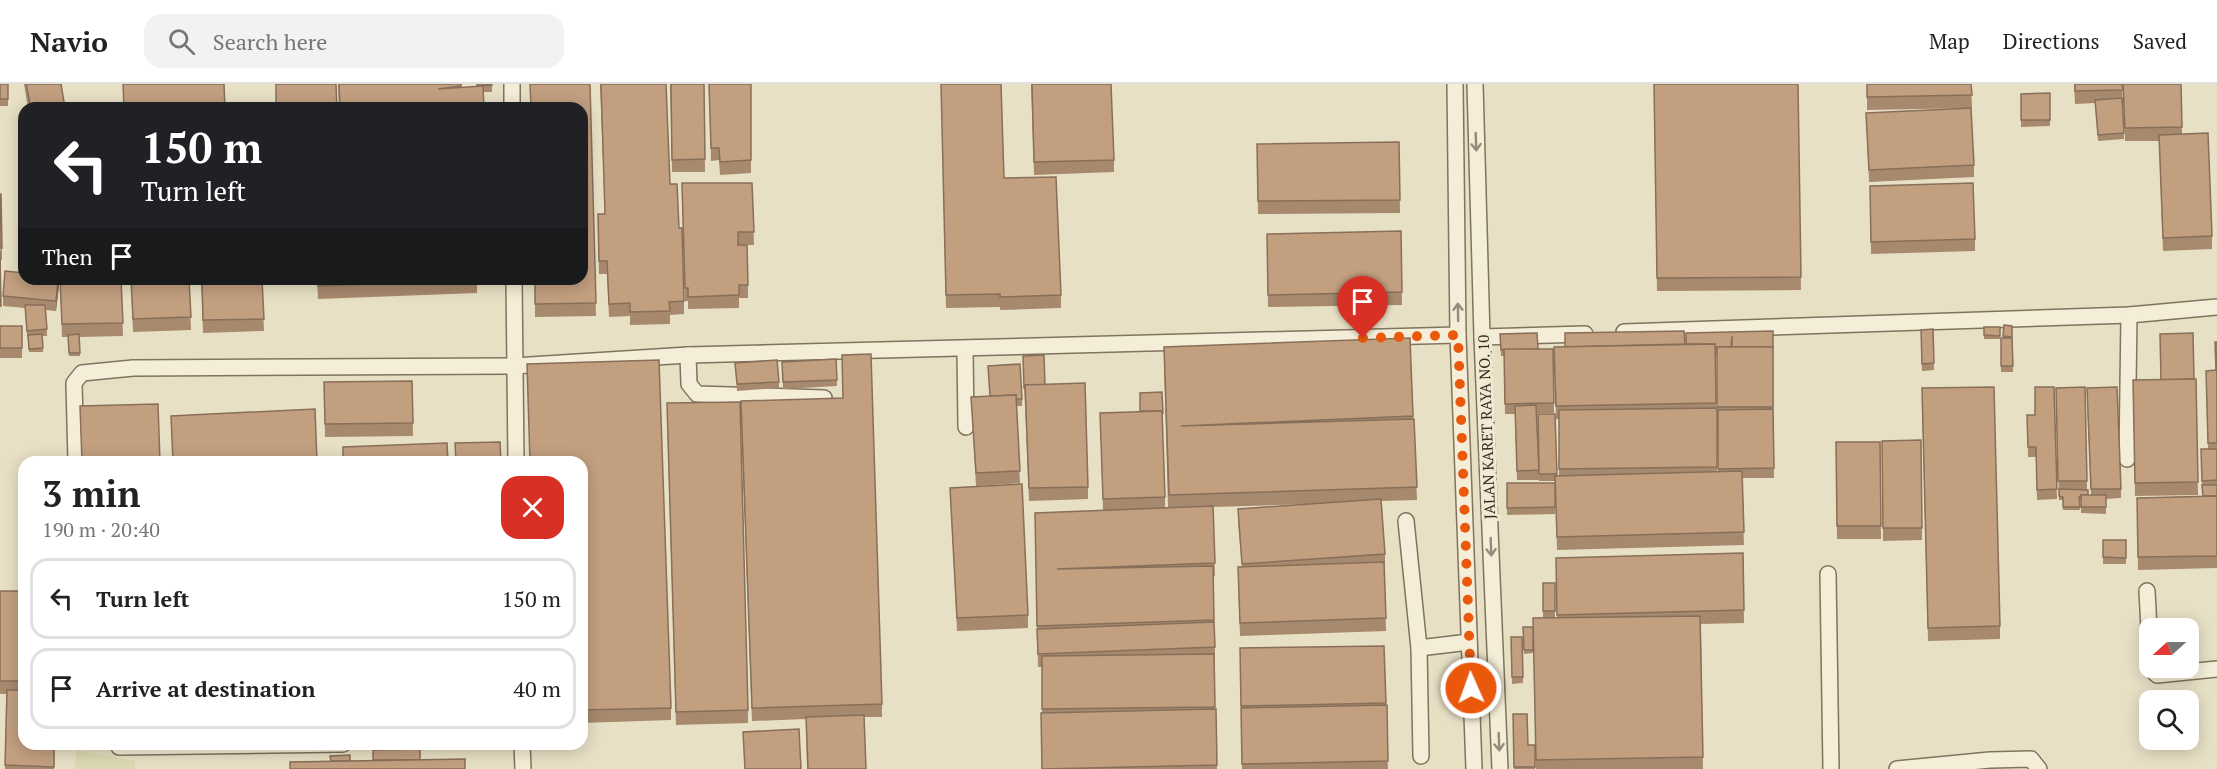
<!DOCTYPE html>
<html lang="en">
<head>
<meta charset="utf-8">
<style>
	:root { --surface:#fff; --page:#f2f2f2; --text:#222; --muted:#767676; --line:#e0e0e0 }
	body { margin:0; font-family:"PT Serif",serif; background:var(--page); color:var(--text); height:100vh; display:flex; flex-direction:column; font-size:22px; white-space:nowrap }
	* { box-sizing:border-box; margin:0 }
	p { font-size:20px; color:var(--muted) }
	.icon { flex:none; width:33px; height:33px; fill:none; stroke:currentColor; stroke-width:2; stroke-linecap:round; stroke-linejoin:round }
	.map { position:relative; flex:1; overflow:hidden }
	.panel { position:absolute; left:18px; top:372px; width:570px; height:294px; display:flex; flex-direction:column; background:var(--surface); border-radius:18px; box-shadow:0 3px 15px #0003 }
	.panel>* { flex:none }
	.guide { position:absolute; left:18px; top:18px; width:570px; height:183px; border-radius:18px; box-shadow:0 3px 15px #0003; background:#202124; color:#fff; overflow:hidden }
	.needle { width:39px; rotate:249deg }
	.controls { position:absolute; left:2139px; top:534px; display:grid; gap:12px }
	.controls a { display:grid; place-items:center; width:60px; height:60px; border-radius:12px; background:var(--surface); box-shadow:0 3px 15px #0003; font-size:30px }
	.pin { position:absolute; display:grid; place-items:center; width:51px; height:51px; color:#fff; margin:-62px -26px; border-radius:50% 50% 50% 0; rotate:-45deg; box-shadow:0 0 6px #0007 }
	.pin .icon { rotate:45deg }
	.me { position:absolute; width:66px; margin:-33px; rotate:358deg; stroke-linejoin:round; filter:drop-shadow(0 0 4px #0008) }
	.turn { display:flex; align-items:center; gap:21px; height:126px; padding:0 24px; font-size:27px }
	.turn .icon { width:78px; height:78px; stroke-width:2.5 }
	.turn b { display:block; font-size:42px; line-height:51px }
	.then { display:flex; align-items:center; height:57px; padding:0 24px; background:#0003; gap:12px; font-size:22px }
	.round { display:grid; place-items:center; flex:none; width:63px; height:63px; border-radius:18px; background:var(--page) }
	.overview { display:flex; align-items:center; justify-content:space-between; height:102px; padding:0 24px }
	h1 { font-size:36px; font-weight:700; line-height:45px }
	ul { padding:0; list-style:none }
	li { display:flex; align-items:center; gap:18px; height:81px; margin:0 12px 9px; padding:0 12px; border:3px solid var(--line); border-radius:18px }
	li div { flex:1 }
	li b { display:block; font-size:22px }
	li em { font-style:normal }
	header { display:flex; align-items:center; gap:36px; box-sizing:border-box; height:84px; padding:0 30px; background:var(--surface); border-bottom:2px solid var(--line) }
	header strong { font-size:28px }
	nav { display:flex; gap:33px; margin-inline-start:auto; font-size:21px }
	.search { width:420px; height:54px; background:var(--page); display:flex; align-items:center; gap:15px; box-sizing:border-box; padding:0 21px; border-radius:18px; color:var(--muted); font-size:22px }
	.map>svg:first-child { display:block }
	.farmland { fill:#ddd9b3 }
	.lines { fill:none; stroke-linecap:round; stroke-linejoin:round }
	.minor-casing { stroke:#81735d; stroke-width:18 }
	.minor { stroke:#f4edd7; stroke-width:15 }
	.wall { fill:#a7896d; fill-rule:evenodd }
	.shaded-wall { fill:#886f59 }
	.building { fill:#c29f7f; stroke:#886f59; stroke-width:1.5 }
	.oneway { stroke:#948c7b }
	.route { stroke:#ea580c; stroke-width:10; stroke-dasharray:0 18 }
	.labels { text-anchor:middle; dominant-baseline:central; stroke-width:6; stroke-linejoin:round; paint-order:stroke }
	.street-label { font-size:15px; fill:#332a1f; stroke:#f1ead3 }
</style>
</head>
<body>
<header>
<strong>Navio</strong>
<div class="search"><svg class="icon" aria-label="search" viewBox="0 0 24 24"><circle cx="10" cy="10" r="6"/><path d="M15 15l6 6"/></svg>Search here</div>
<nav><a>Map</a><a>Directions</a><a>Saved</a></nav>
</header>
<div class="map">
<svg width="2217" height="685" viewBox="0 0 2217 685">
	<rect width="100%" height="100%" fill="#e8e0c5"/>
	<path class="farmland" d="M76 666 135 677V685H75Z"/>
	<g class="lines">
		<g class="minor-casing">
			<g id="minor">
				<path d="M512 0V24"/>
				<path d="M1455 0 1458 251 1474 685"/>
				<path d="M1475 0 1482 253 1500 685"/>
				<path d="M514 195 516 378"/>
				<path d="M1624 248 2129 231 2217 223"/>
				<path d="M1482 253 1585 250"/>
				<path d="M965 265 966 343"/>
				<path d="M688 271 689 300 697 310 824 314"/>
				<path d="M2127 375 2129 231"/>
				<path d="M76 378 74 299 82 289 133 284 514 282 688 271 1458 251"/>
				<path d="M1406 437 1419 564 1469 558"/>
				<path d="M1828 490 1831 685"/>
				<path d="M2147 507 2150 564"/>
				<path d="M1419 564 1421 672"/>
				<path d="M2150 584 2157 591 2217 585"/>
				<path d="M522 660 523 685"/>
				<path d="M119 663 343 660"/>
				<path d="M1897 685 1990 676 2031 675 2039 685"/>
			</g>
		</g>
		<use href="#minor" class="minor"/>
	</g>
	<g class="wall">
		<rect x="0" y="0" width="8" height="22"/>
		<path d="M24 0H61L65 24H28Z"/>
		<path d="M338 0H461V3H477V0H492V8H483L484 24H339Z"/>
		<path d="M590 0 596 232 535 233V195Z"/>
		<path d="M600 0 670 100 679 144 684 217V230L670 231V240L630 241V232L609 233 607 190H599L598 130H605Z"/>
		<path d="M670 0H704L705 88H672Z"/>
		<path d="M709 0H751V89L720 91 719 76 711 77Z"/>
		<path d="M941 0 1004 94 1061 211V224L1000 226V223L946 224Z"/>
		<path d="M1031 0 1114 76V88L1034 91Z"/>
		<path d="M1654 0H1798L1801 206 1657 207Z"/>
		<path d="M1867 0H1971L1972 24 1867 26Z"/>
		<path d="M2074 0H2122L2124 55 2098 57 2095 19 2075 20Z"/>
		<path d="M2123 0H2181L2182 50 2212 152V165L2163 167 2159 57H2125Z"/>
		<path d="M2050 9V42L2021 43V10Z"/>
		<path d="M1866 29 1974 81V93L1869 98Z"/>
		<path d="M1399 58 1400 129 1258 130 1257 60Z"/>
		<path d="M752 99 754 161H738L748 201V214H739V224L688 225V217H685L682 112Z"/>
		<path d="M1870 102 1975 155V167L1871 170Z"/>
		<path d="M0 110 2 164V176H0L1 235Z"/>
		<path d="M1401 147 1402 221 1268 223 1267 150Z"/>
		<path d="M60 195H121L123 252 79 253 80 272H69L68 253H62Z"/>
		<path d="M131 195H189L191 246 133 248Z"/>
		<path d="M201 195H262L264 247 203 249Z"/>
		<path d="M317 195H485V198H477V209L318 215Z"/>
		<path d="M59 202 56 227 46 226 47 252H42L43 268H29L28 253H27L25 224 3 222V212Z"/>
		<path d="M2004 241 2012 242 2013 288H2001V254H2003Z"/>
		<rect x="0" y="242" width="22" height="32"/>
		<rect x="1984" y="243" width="16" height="12"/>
		<path d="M1933 245 1934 286 1922 287 1921 246Z"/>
		<path d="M1773 247 1774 394H1742L1744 461 1557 466 1555 397H1539L1538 337 1555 330 1557 392H1559V335H1556L1554 263 1685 260ZM1715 272H1717L1718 388H1717Z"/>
		<path d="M1500 250 1538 265H1553L1554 329H1537L1539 396H1517L1515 330H1505L1504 272H1501Z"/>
		<path d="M1410 254 1417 416 1381 417 1385 470V483H1384L1386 547 1240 552 1238 495 1242 482 1238 438V425L1309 420 1213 423 1215 492H1213L1215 563V625L1217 685H1042V583H1038L1035 441 1103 426 1100 329 1165 413V424H1168L1164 276Z"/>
		<path d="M2217 258V484L2138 486 2137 414 2203 412V406H2202L2201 365H2208L2206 299 2215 286Z"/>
		<path d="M1023 272 1045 301 1088 403V415L1029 417Z"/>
		<path d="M836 275 837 302 783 305 782 278Z"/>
		<path d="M735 279 779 298V304L737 307Z"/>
		<path d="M2196 295 2198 411 2135 412 2133 296Z"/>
		<path d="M412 297 413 352 325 353 324 298Z"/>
		<path d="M2054 303 2057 415 2037 416 2036 373H2028L2027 331H2035Z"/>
		<path d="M2085 303 2087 406 2088 411H2091L2087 314 2121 405V414L2106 415V430L2081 429V416H2079L2080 426H2063V416H2059L2056 304Z"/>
		<path d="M971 313 1022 315V322H1016L1020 399 976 402Z"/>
		<path d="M1922 317 2000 542V555L1928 557Z"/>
		<path d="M741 330 882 620V633H864L866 685H807L806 635 752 637Z"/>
		<path d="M667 332 748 626V639L676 641Z"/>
		<path d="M1921 356 1922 456 1883 457 1882 357Z"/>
		<path d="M1836 358H1880L1881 455H1837Z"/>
		<path d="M582 378 671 624V636L582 639Z"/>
		<path d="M1507 399H1555V430L1507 431Z"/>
		<path d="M950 404 1028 531V544L957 547Z"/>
		<rect x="2103" y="456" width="23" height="24"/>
		<path d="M1743 469 1744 539 1701 540 1703 685H1536L1533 534H1557L1556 474Z"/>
		<rect x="1543" y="499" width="12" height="34"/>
		<path d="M0 507H24V660H55L54 685H5L7 610H0Z"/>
		<path d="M1523 543H1533V569L1524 570Z"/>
		<path d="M1511 553H1522L1523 599 1512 600Z"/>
		<path d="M1384 562 1388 685H1242L1240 564Z"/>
		<path d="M1513 630 1528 661H1535V685H1514Z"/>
	</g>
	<path class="shaded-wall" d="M59 195V202L56 227V217Z"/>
	<g class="building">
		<rect x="0" y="0" width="8" height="15"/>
		<path d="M26 0H61L65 24H31Z"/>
		<path d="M123 0H224L225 24H124Z"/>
		<path d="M276 0H336L337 24H276Z"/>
		<path d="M339 0H461V2L438 5 483 2 484 24H340Z"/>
		<path d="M477 0H492V1L477 2Z"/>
		<path d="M530 0H590L596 219 535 220V195H582V24H531Z"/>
		<path d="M601 0H666L670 100H677L679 144H682L684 217 669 218 670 227 630 228V219L609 220 607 177H599L598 130H605Z"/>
		<path d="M671 0H704L705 75 672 76Z"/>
		<path d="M709 0H751V76L720 78 719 64H711Z"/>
		<path d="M941 0H1001L1004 94 1056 93 1061 211 1000 213V210L946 211Z"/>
		<path d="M1032 0H1111L1114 76 1034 78Z"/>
		<path d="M1654 0H1798L1801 193 1657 194Z"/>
		<path d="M1867 0H1971L1972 11 1867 13Z"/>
		<path d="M2075 0H2122L2123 6 2075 7Z"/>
		<path d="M2123 0H2181L2182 43 2125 44Z"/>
		<path d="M2050 9V36H2021V10Z"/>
		<path d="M2122 14 2124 49 2098 51 2095 16Z"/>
		<path d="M1971 24 1974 81 1869 86 1866 29Z"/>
		<path d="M2208 49 2212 152 2163 154 2159 51Z"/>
		<path d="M1399 58 1400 116 1258 117 1257 60Z"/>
		<path d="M682 99H752L754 148H738V161H747L748 201H739V211L688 213V204H685Z"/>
		<path d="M1973 99 1975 155 1871 158 1870 102Z"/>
		<path d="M0 110H1L2 164H0Z"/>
		<path d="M1401 147 1402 208 1268 211 1267 150Z"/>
		<path d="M0 167 1 222H0Z"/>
		<path d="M5 187 24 189V195H58L56 217 3 212Z"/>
		<path d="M60 195H121L123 239 62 240Z"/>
		<path d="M131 195H189L191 233 133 235Z"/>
		<path d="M202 195H262L264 235 203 236Z"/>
		<path d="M318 195H477V196L318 202Z"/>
		<path d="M25 221H45L47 245 27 247Z"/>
		<path d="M2004 241 2012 242V253L2003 252Z"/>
		<rect x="0" y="242" width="22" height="22"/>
		<path d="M1984 243H2000V252L1984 251Z"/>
		<path d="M1933 245 1934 279 1922 280 1921 246Z"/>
		<path d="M1684 247 1685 260 1565 263V249Z"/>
		<path d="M1773 247V265V263H1732V252L1731 263H1717V265H1715V260H1686V249Z"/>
		<path d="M1537 249 1538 265 1501 266 1500 250Z"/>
		<path d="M2193 249 2194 295 2161 296 2160 250Z"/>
		<path d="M42 250 43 264 29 265 28 251Z"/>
		<path d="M79 250 80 269H69L68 251Z"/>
		<path d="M1410 254 1413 332 1181 342 1414 335 1417 403 1169 411 1164 263Z"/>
		<path d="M2001 254H2012L2013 282H2001Z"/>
		<path d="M2215 258H2217V359H2208L2206 287 2216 286Z"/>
		<path d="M1715 260 1716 319 1556 322 1554 263Z"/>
		<rect x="1717" y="263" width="56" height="60"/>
		<path d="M1504 265H1553L1554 319 1505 320Z"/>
		<path d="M871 270 882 620 752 624 741 317 843 314 842 271Z"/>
		<path d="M1044 271 1045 301H1025V304H1024L1023 272Z"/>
		<path d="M836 275 837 296 783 298 782 278Z"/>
		<path d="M659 276 671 624 582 626V378H530L527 280Z"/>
		<path d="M777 276 779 298 737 300 735 279Z"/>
		<path d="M1020 280 1022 315H1016V311L990 312 988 282Z"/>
		<path d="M2196 295 2198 398 2135 399 2133 296Z"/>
		<path d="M412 297 413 339 325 340 324 298Z"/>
		<path d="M1085 299 1088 403 1029 404 1025 301Z"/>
		<path d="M1994 303 2000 542 1928 544 1922 304Z"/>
		<path d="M2035 303H2054L2057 405 2037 406 2036 363H2028L2027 331H2035Z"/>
		<path d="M2085 303 2087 397H2058L2056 304Z"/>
		<path d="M2117 303 2121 405H2091L2087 304Z"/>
		<path d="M1162 308 1163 330 1162 327H1140V309Z"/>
		<path d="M1016 311 1020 387 976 389 971 313Z"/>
		<path d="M740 318 748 626 676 628 667 319Z"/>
		<path d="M158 320 160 378H82L80 322Z"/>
		<path d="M1536 321 1539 386 1517 387 1515 322Z"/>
		<path d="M1717 324V383L1559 385V326Z"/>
		<path d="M315 325 317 378H173L171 332Z"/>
		<path d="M1773 325 1774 384 1718 385V326Z"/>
		<path d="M1162 327 1165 413 1103 415 1100 329Z"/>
		<path d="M1538 330H1555L1557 390H1539Z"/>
		<path d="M1921 356 1922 444H1883L1882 357Z"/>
		<path d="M500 358 501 378H456L455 359Z"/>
		<path d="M1836 358H1880L1881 442H1837Z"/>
		<path d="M447 359 448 378H343V363Z"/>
		<path d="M2201 365H2217V396L2202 397Z"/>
		<path d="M1742 387 1744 448 1557 453 1555 392Z"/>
		<path d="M1507 399H1555V423L1507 424Z"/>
		<path d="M1022 400 1028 531 957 534 950 404Z"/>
		<path d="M2202 401H2217V412H2203Z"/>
		<path d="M2059 405 2088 406V411H2081V413H2079L2080 423H2063V413L2059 412Z"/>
		<rect x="2081" y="411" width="25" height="12"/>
		<path d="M2217 412V472L2138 473 2137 414Z"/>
		<path d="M1381 415 1385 470 1242 480 1238 425Z"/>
		<path d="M1213 422 1215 479 1057 485 1213 482 1214 536 1037 542 1035 429Z"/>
		<path d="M2103 456H2126V474L2103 473Z"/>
		<path d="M1743 469 1744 526 1557 531 1556 474Z"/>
		<path d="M1384 478 1386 534 1240 539 1238 483Z"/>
		<rect x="1543" y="499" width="12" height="28"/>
		<rect x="0" y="507" width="24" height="90"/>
		<path d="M1700 532 1703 673 1536 676 1533 534Z"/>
		<path d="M1214 538 1215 563 1038 570 1037 545Z"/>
		<path d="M1523 543H1533V566H1524Z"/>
		<path d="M1511 553H1522L1523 593H1512Z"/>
		<path d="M1384 562 1386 619 1241 622 1240 564Z"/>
		<path d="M1214 570 1215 623 1042 625V572Z"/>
		<path d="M7 606H24V660H54V683L5 681Z"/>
		<path d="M1387 621 1388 677 1242 680 1241 624Z"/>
		<path d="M1216 625 1217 681 1042 685 1041 629Z"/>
		<path d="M1513 630H1527L1528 661H1535V683H1514Z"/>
		<path d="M864 631 866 685H808L806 633Z"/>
		<path d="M799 645 801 685H745L743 648Z"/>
		<path d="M420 665V676H373V666Z"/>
		<path d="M350 671V677H331L330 672Z"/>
		<path d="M465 675V685H290V678Z"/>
	</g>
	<defs><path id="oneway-shaft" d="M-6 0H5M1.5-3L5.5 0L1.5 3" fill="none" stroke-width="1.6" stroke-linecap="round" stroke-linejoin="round" transform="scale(1.5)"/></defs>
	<g class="oneway">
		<use href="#oneway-shaft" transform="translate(1476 58) rotate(88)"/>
		<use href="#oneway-shaft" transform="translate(1458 228) rotate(-91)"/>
		<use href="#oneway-shaft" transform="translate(1491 463) rotate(88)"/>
		<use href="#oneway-shaft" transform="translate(1499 658) rotate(88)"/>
	</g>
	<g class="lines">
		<path class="route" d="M1363 254 1458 251 1471 604"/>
	</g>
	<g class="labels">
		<g class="street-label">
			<text transform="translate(1486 343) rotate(-92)">JALAN KARET RAYA NO. 10</text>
		</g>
	</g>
</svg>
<div class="controls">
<a><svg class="needle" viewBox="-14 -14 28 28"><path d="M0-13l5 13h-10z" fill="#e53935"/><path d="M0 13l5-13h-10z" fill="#767676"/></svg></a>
<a><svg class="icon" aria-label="search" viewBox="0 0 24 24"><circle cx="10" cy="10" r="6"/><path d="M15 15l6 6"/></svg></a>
</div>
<div class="pin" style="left:1363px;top:254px;background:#d93025"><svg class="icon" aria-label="arrive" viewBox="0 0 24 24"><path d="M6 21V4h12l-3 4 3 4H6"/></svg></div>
<svg class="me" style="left:1471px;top:604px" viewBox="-20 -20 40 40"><circle r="17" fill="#ea580c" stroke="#fff" stroke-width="3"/><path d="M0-11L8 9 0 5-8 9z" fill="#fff"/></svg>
<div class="guide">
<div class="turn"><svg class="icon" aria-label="left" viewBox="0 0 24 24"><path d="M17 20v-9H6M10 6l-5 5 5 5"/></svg><div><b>150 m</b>Turn left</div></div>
<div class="then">Then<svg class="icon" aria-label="arrive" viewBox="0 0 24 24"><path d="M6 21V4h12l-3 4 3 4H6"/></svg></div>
</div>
<section class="panel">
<div class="overview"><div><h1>3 min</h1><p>190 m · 20:40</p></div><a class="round" style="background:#d93025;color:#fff"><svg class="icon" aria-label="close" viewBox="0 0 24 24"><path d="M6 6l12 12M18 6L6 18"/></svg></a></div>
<ul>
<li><svg class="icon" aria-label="left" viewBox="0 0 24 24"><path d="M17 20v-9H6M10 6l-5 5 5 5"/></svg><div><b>Turn left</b></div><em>150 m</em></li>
<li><svg class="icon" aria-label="arrive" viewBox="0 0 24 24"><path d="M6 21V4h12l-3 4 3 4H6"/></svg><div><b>Arrive at destination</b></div><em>40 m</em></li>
</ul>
</section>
</div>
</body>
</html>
